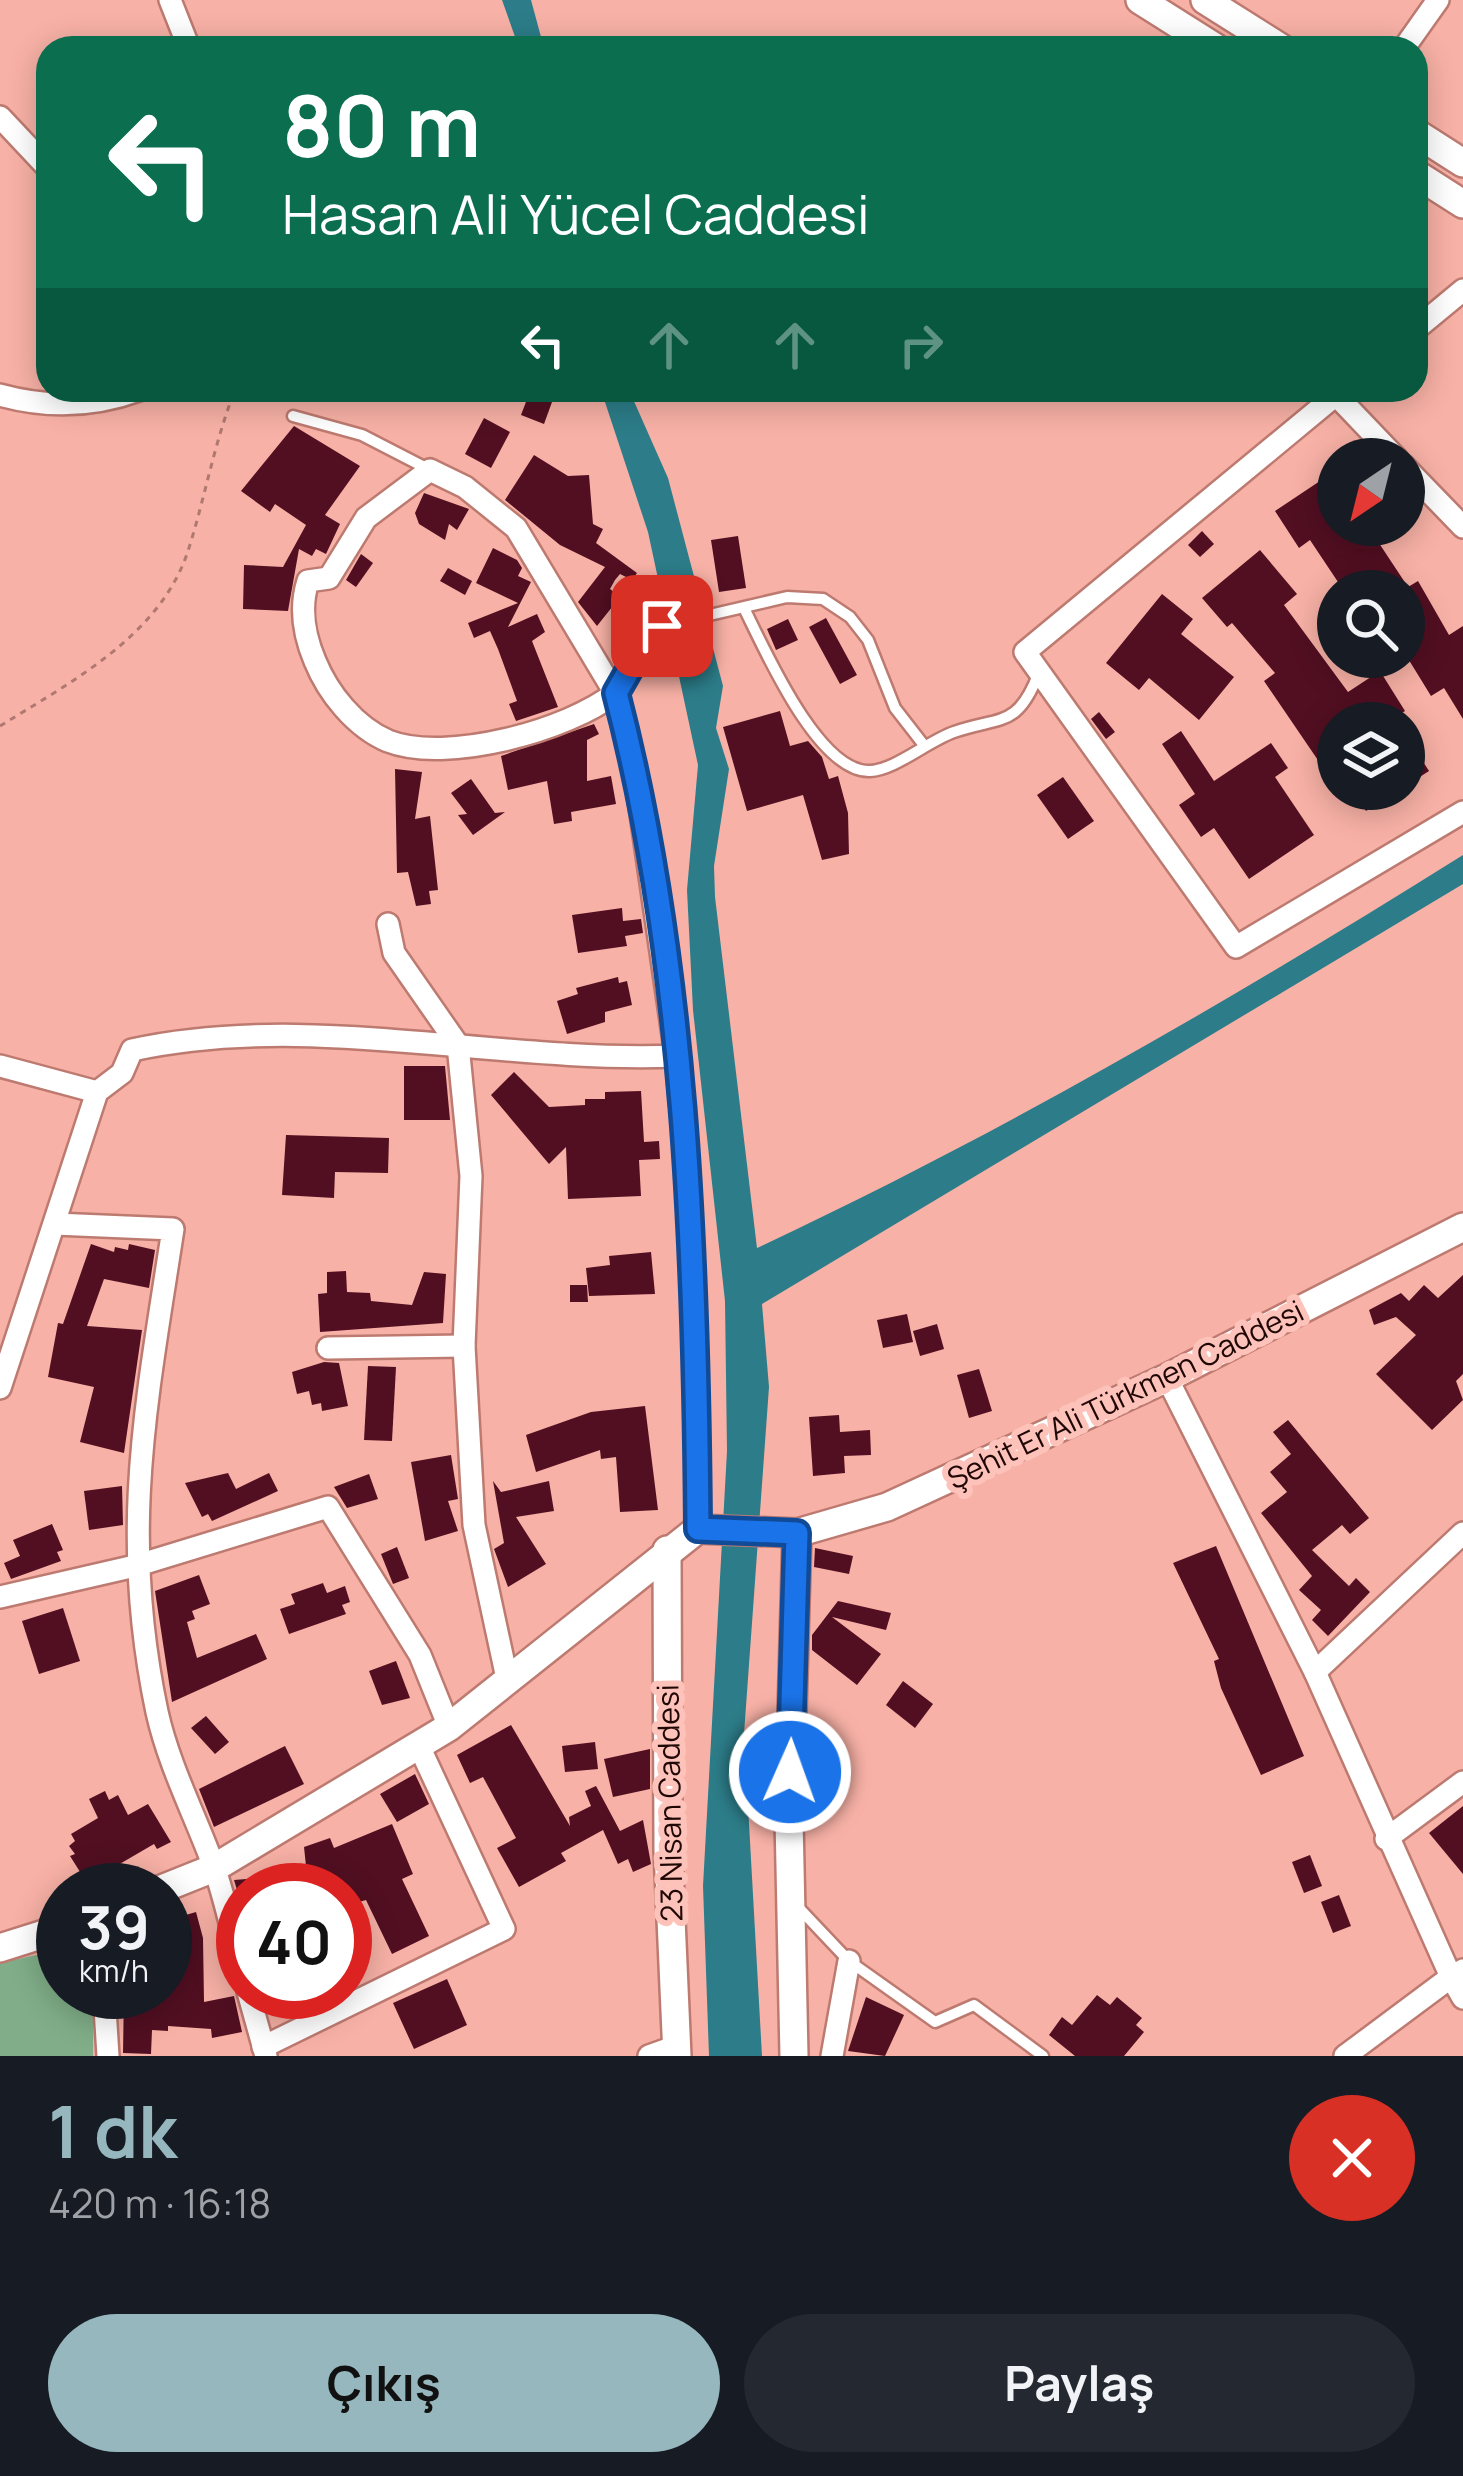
<!DOCTYPE html>
<html lang="tr">
<head>
<meta charset="utf-8">
<style>
	:root { --surface:#171b24; --page:#242831; --text:#f1f3f6; --muted:#9ea1a6; --accent:#95b7bd }
	body { margin:0; font-family:Manrope,sans-serif; background:var(--page); color:var(--text); height:100vh; display:flex; flex-direction:column; font-size:45px; white-space:nowrap }
	* { box-sizing:border-box; margin:0 }
	p { font-size:39px; color:var(--muted) }
	.icon { flex:none; width:66px; height:66px; fill:none; stroke:currentColor; stroke-width:2; stroke-linecap:round; stroke-linejoin:round }
	.map { position:relative; height:2056px; overflow:hidden }
	.side { display:flex; flex-direction:column; background:var(--surface); flex:1 }
	.side>* { flex:none }
	.top-card { position:absolute; left:36px; top:36px; width:1392px; height:366px; border-radius:36px; box-shadow:0 6px 30px #0003; background:#0b6e4f; color:#fff; overflow:hidden }
	.needle { width:78px; rotate:215deg }
	.tools { position:absolute; left:1317px; top:438px; display:grid; gap:24px }
	.tools a { display:grid; place-items:center; width:108px; height:108px; border-radius:50%; background:var(--surface); box-shadow:0 6px 30px #0003; font-size:60px }
	.speed { position:absolute; left:36px; top:1863px; display:flex; gap:24px; font-size:60px; font-weight:700; text-align:center }
	.speed>* { display:grid; place-content:center; width:156px; height:156px; border-radius:50%; background:var(--surface); box-shadow:0 6px 30px #0003; line-height:1 }
	.speed small { font-size:30px; font-weight:400 }
	.speed .limit { border:18px solid #d22; background:#fff; color:#111 }
	.pin { position:absolute; display:grid; place-items:center; width:102px; height:102px; color:#fff; margin:-51px; border-radius:24px; box-shadow:0 6px 18px #0006 }
	.me { position:absolute; width:132px; margin:-66px; rotate:2deg; stroke-linejoin:round; filter:drop-shadow(0 0 9px #0008) }
	.turn { display:flex; align-items:center; gap:42px; height:252px; padding:0 48px; font-size:54px }
	.turn .icon { width:156px; height:156px; stroke-width:2.5 }
	.turn b { display:block; font-size:84px; line-height:102px }
	.lanes { display:flex; align-items:center; height:114px; padding:0 48px; background:#0003; justify-content:center; gap:60px; direction:ltr }
	.lanes .off { opacity:.35 }
	.round { display:grid; place-items:center; flex:none; width:126px; height:126px; border-radius:63px; background:var(--page) }
	.head { display:flex; align-items:center; justify-content:space-between; height:204px; padding:0 48px }
	h1 { font-size:72px; font-weight:700; line-height:90px; color:var(--accent) }
	.primary-button { display:flex; gap:24px; margin-top:auto; padding:24px 48px }
	.primary-button a { flex:1; height:138px; border-radius:72px; background:var(--accent); color:#111; font-size:48px; font-weight:700; line-height:138px; text-align:center }
	.primary-button a+a { background:var(--page); color:var(--text) }
	.map>svg:first-child { display:block }
	.green { fill:#81ae88 }
	.water { fill:#2c7d89 }
	.building { fill:#520f22 }
	.lines { fill:none; stroke-linecap:round; stroke-linejoin:round }
	.service-casing { stroke:#bd7a70; stroke-width:15 }
	.minor-casing { stroke:#bd7a70; stroke-width:26 }
	.tertiary-casing { stroke:#bd7a70; stroke-width:32 }
	.path { stroke:#af7870; stroke-width:3; stroke-dasharray:6 6; stroke-linecap:butt }
	.service { stroke:#fff; stroke-width:10 }
	.minor { stroke:#fff; stroke-width:21 }
	.tertiary { stroke:#fff; stroke-width:27 }
	.route-casing { stroke:#114b97; stroke-width:30 }
	.route { stroke:#1a73e8; stroke-width:21 }
	.labels { text-anchor:middle; dominant-baseline:central; stroke-width:12; stroke-linejoin:round; paint-order:stroke }
	.street-label { font-size:30px; fill:#1f0705; stroke:#fdc2b9 }
</style>
</head>
<body>
<div class="map">
<svg width="1463" height="2056" viewBox="0 0 1463 2056">
	<rect width="100%" height="100%" fill="#f8b1a6"/>
	<path class="green" d="M63 1949V1992H93V2056H0V1963Z"/>
	<g class="water">
		<path d="M502 0H531L544 48H519Z"/>
		<path d="M601 390H629L668 478 723 686 716 728 729 769 714 866 715 897 757 1248C1002 1133 1233 999 1463 855V884L762 1304 769 1387 744 1734 762 2056H709L703 1886 727 1451 725 1301 693 1010 687 890 698 765 648 532Z"/>
	</g>
	<g class="building">
		<path d="M529 394 552 402 544 424 521 415Z"/>
		<path d="M484 418 510 432 491 468 465 454Z"/>
		<path d="M294 426 360 466 325 515 340 524 326 554 316 549 312 556 299 549 288 611 243 609 244 565 283 567 306 525 275 504 270 512 241 491Z"/>
		<path d="M534 455 568 476 589 475 593 524 603 529 596 543 637 573 632 580 620 574 615 580 610 589 620 597 597 626 578 602 605 567 560 545 505 500Z"/>
		<path d="M1338 469V525H1367L1408 587 1418 581 1449 635 1463 626V719L1444 688 1431 696 1404 652V591H1344L1310 540 1299 548 1275 511Z"/>
		<path d="M424 493 469 509 457 530 449 524 445 540 419 524 415 513Z"/>
		<path d="M1202 531 1214 544 1200 557 1188 545Z"/>
		<path d="M738 536 746 588 719 592 711 540Z"/>
		<path d="M493 548 517 560 522 568 518 576 531 582 508 627 537 614 545 632 532 641 558 707 516 721 509 704 517 701 498 649 490 631 474 638 468 623 518 603 476 583Z"/>
		<path d="M1260 550 1297 594 1284 605 1348 692 1380 671 1405 711 1395 717 1398 723H1338V759L1324 769 1264 681 1275 673 1232 623 1227 627 1202 598Z"/>
		<path d="M361 554 373 563 356 587 346 580Z"/>
		<path d="M448 568 472 581 465 595 440 581Z"/>
		<path d="M1162 594 1193 619 1181 634 1234 677 1199 720 1149 678 1139 690 1106 663Z"/>
		<path d="M826 618 857 675 840 684 809 627Z"/>
		<path d="M788 619 798 640 776 650 767 629Z"/>
		<path d="M780 711 790 746 808 741 822 757 829 779 838 776 848 813 849 854 822 860 803 795 747 811 723 727Z"/>
		<path d="M1099 712 1115 732 1106 739 1091 719Z"/>
		<path d="M594 724 599 734 587 740V781L611 776 616 804 571 812 572 821 554 824 547 781 508 790 501 756Z"/>
		<path d="M1181 731 1214 781 1271 743 1288 768 1275 777 1314 835 1249 879 1214 828 1201 837 1179 805 1195 794 1162 744Z"/>
		<path d="M1404 732 1429 771 1404 787Z"/>
		<path d="M395 769 422 772 415 819 430 816 438 890 429 891 431 904 416 906 408 872 397 873Z"/>
		<path d="M1063 777 1094 821 1068 839 1037 795Z"/>
		<path d="M471 779 495 813 505 812 473 835 458 815 467 814 451 793Z"/>
		<path d="M1353 789H1400L1366 811Z"/>
		<path d="M622 908 623 921 641 919 643 933 625 936 627 946 578 953 572 915Z"/>
		<path d="M618 977 619 983 627 981 632 1005 605 1012V1022L567 1034 557 1001 578 994 576 988Z"/>
		<path d="M404 1066H445L450 1120H404Z"/>
		<path d="M514 1072 549 1107 585 1105V1099H605V1092L641 1091 644 1142 659 1141 660 1159 639 1160 641 1196 568 1199 566 1147 549 1164 491 1095Z"/>
		<path d="M286 1135 389 1138 388 1173 335 1172 334 1198 282 1195Z"/>
		<path d="M91 1244 114 1252 115 1247 128 1250 129 1244 155 1250 149 1288 104 1279 87 1326 142 1330 124 1453 80 1442 94 1387 48 1377 58 1323 63 1324Z"/>
		<path d="M651 1252 655 1294 589 1296 586 1268 610 1265 609 1256Z"/>
		<path d="M346 1271 347 1292 370 1293 371 1301 412 1305 424 1272 446 1274 443 1323 320 1332 318 1294 327 1293V1272Z"/>
		<path d="M1463 1275V1374L1456 1381 1463 1400 1432 1430 1376 1374 1416 1335 1396 1317 1374 1325 1369 1310 1401 1293 1409 1301 1424 1285 1438 1298Z"/>
		<path d="M570 1285H587L588 1302H570Z"/>
		<path d="M907 1314 913 1342 883 1348 877 1320Z"/>
		<path d="M937 1324 944 1349 920 1356 913 1331Z"/>
		<path d="M324 1362 339 1363 348 1406 322 1411 321 1403 312 1405 309 1391 297 1394 292 1372Z"/>
		<path d="M368 1366 396 1367 392 1441 364 1440Z"/>
		<path d="M979 1369 992 1411 969 1418 957 1375Z"/>
		<path d="M645 1406 658 1510 620 1512 616 1457 601 1459 600 1450 536 1472 526 1435 591 1412Z"/>
		<path d="M839 1415 840 1432 870 1430 871 1455 844 1456 845 1473 813 1476 809 1417Z"/>
		<path d="M1288 1420 1369 1518 1350 1534 1342 1525 1312 1550 1349 1586 1356 1578 1370 1592 1328 1636 1312 1620 1321 1610 1299 1590 1312 1576 1261 1513 1287 1492 1270 1472 1291 1454 1273 1432Z"/>
		<path d="M451 1455 458 1499 448 1501 458 1531 425 1541 411 1462Z"/>
		<path d="M228 1473 236 1489 269 1473 278 1491 212 1521 208 1514 202 1517 185 1483Z"/>
		<path d="M369 1474 378 1499 347 1508 334 1487Z"/>
		<path d="M493 1481 501 1492 549 1481 554 1511 516 1517 546 1564 508 1587 494 1549 504 1543Z"/>
		<path d="M122 1486 123 1525 89 1530 84 1491Z"/>
		<path d="M52 1524 63 1550 57 1552 61 1561 11 1579 4 1563 20 1556 13 1540Z"/>
		<path d="M1216 1546 1304 1756 1261 1775 1221 1688 1214 1661 1219 1659 1173 1563Z"/>
		<path d="M397 1547 409 1578 393 1584 381 1554Z"/>
		<path d="M815 1548 853 1556 849 1574 814 1567Z"/>
		<path d="M199 1575 210 1604 192 1611 195 1619 187 1622 197 1658 256 1634 267 1659 172 1702 155 1591Z"/>
		<path d="M323 1583 327 1593 345 1586 350 1602 342 1605 346 1614 289 1634 280 1609 295 1604 291 1594Z"/>
		<path d="M838 1601 891 1613 886 1630 832 1617 881 1654 857 1685 812 1650V1635Z"/>
		<path d="M63 1608 80 1661 39 1674 22 1621Z"/>
		<path d="M396 1661 410 1698 382 1705 369 1671Z"/>
		<path d="M903 1681 933 1704 915 1728 886 1705Z"/>
		<path d="M206 1716 229 1742 215 1754 191 1728Z"/>
		<path d="M511 1725 570 1826 569 1817 591 1806 585 1791 596 1786 620 1831 643 1820 651 1864 633 1872 628 1859 618 1864 603 1830 561 1853 566 1861 519 1887 497 1848 516 1838 483 1777 470 1783 457 1755Z"/>
		<path d="M595 1742 598 1769 565 1772 562 1746Z"/>
		<path d="M285 1746 304 1784 214 1827 199 1789Z"/>
		<path d="M650 1749V1789L613 1797 604 1759Z"/>
		<path d="M415 1774 429 1804 397 1822 380 1794Z"/>
		<path d="M105 1791 109 1800 118 1795 128 1815 148 1804 171 1842 157 1849 154 1844 87 1883 70 1856 75 1854 69 1846 75 1841 71 1834 98 1818 89 1799Z"/>
		<path d="M1463 1806V1874L1429 1833Z"/>
		<path d="M392 1824 413 1874 402 1879 429 1936 392 1954 366 1900 345 1906V1890H237L234 1880 274 1877 306 1866 304 1847 330 1838 334 1848Z"/>
		<path d="M1310 1855 1322 1886 1304 1893 1292 1862Z"/>
		<path d="M1339 1895 1351 1926 1333 1933 1321 1902Z"/>
		<path d="M196 1912 203 1938 204 2002 234 1996 242 2032 212 2038 211 2029 168 2026V2031L152 2030 151 2054 123 2053 124 1992H165V1961H175L165 1921Z"/>
		<path d="M447 1979 467 2025 414 2049 393 2003Z"/>
		<path d="M1097 1995 1110 2005 1117 1997 1142 2018 1136 2025 1144 2032 1124 2056H1075L1049 2035 1062 2017 1072 2025Z"/>
		<path d="M866 1997 904 2015 885 2056 848 2051Z"/>
	</g>
	<g class="lines">
		<g class="service-casing">
			<g id="service">
				<path d="M293 416 362 435 430 470"/>
				<path d="M744 608C764 648 818 773 870 771 895 770 928 741 954 732 1001 716 1017 728 1038 675"/>
				<path d="M615 693 644 644 662 626 787 597 823 599 850 617 868 640 895 708 923 744"/>
				<path d="M797 1906 849 1961 935 2022 974 2005 1043 2056"/>
			</g>
		</g>
		<g class="minor-casing">
			<g id="minor">
				<path d="M170 0 189 48"/>
				<path d="M1404 48 1438 0"/>
				<path d="M0 117 48 168"/>
				<path d="M1416 329 1463 290"/>
				<path d="M1342 390 1025 652 1236 947 1463 812"/>
				<path d="M0 395C47 408 93 407 139 390"/>
				<path d="M1336 395 1397 459"/>
				<path d="M1404 466 1463 527"/>
				<path d="M615 693C569 730 446 764 388 741 355 727 328 693 315 661 304 635 299 609 308 581L329 578 366 518 430 470 465 487 516 528 615 693 633 759 676 1056 691 1210 698 1529"/>
				<path d="M388 924 394 953 458 1045 471 1176 464 1346 474 1525 508 1683"/>
				<path d="M0 1066 97 1092"/>
				<path d="M55 1224 173 1229C146 1405 119 1533 157 1712 169 1766 195 1815 214 1867 226 1901 233 1938 243 1973"/>
				<path d="M328 1348 464 1346"/>
				<path d="M1167 1378 1315 1672 1451 1977 1463 1970"/>
				<path d="M0 1388 97 1092 122 1073 132 1050C311 1011 495 1063 676 1056"/>
				<path d="M0 1597 135 1566 328 1507 420 1655 449 1727"/>
				<path d="M1315 1672 1463 1533"/>
				<path d="M1386 1839 1463 1782"/>
				<path d="M104 1992 108 2056"/>
				<path d="M248 1992 266 2056"/>
				<path d="M263 2047 504 1929 418 1744"/>
				<path d="M649 2056 677 2046"/>
				<path d="M832 2056 849 1961"/>
				<path d="M1345 2056 1451 1977 1463 1998"/>
			</g>
		</g>
		<g class="tertiary-casing">
			<g id="tertiary">
				<path d="M1140 0 1216 48"/>
				<path d="M1205 0 1281 48"/>
				<path d="M1416 133 1463 163"/>
				<path d="M1416 174 1463 204"/>
				<path d="M667 1550 668 1850 677 2056"/>
				<path d="M159 1890 214 1868 449 1727 698 1529 797 1533 887 1507 1167 1378 1463 1227"/>
				<path d="M0 1948 63 1928"/>
				<path d="M794 2056 789 1819 797 1533"/>
			</g>
		</g>
		<path class="path" d="M0 726C71 682 160 636 188 551 205 498 214 443 235 390"/>
		<use href="#service" class="service"/>
		<use href="#minor" class="minor"/>
		<use href="#tertiary" class="tertiary"/>
	</g>
	<g class="lines">
		<g class="route-casing">
			<path id="route" d="M662 626 644 644 616 693C686 961 696 1253 698 1529L797 1533 790 1772"/>
		</g>
		<use href="#route" class="route"/>
	</g>
	<g class="labels">
		<g class="street-label">
			<text transform="translate(1125 1394) rotate(-26)">Şehit Er Ali Türkmen Caddesi</text>
			<text transform="translate(669 1803) rotate(-91)">23 Nisan Caddesi</text>
		</g>
	</g>
</svg>
<div class="tools">
<a><svg class="needle" viewBox="-14 -14 28 28"><path d="M0-13l5 13h-10z" fill="#e53935"/><path d="M0 13l5-13h-10z" fill="#9ea1a6"/></svg></a>
<a><svg class="icon" aria-label="search" viewBox="0 0 24 24"><circle cx="10" cy="10" r="6"/><path d="M15 15l6 6"/></svg></a>
<a><svg class="icon" aria-label="layers" viewBox="0 0 24 24"><path d="M12 4l9 5-9 5-9-5zM3 14l9 5 9-5"/></svg></a>
</div>
<div class="speed"><div>39<small>km/h</small></div><div class="limit">40</div></div>
<div class="pin" style="left:662px;top:626px;background:#d93025"><svg class="icon" aria-label="arrive" viewBox="0 0 24 24"><path d="M6 21V4h12l-3 4 3 4H6"/></svg></div>
<svg class="me" style="left:790px;top:1772px" viewBox="-20 -20 40 40"><circle r="17" fill="#1a73e8" stroke="#fff" stroke-width="3"/><path d="M0-11L8 9 0 5-8 9z" fill="#fff"/></svg>
<div class="top-card">
<div class="turn"><svg class="icon" aria-label="left" viewBox="0 0 24 24"><path d="M17 20v-9H6M10 6l-5 5 5 5"/></svg><div><b>80 m</b>Hasan Ali Yücel Caddesi</div></div>
<div class="lanes"><svg class="icon" aria-label="left" viewBox="0 0 24 24"><path d="M17 20v-9H6M10 6l-5 5 5 5"/></svg><svg class="icon off" aria-label="ahead" viewBox="0 0 24 24"><path d="M12 20V5M6 11l6-6 6 6"/></svg><svg class="icon off" aria-label="ahead" viewBox="0 0 24 24"><path d="M12 20V5M6 11l6-6 6 6"/></svg><svg class="icon off" aria-label="right" viewBox="0 0 24 24"><path d="M7 20v-9h11M14 6l5 5-5 5"/></svg></div>
</div>
</div>
<section class="side">
<div class="head"><div><h1>1 dk</h1><p>420 m · 16:18</p></div><a class="round" style="background:#d93025;color:#fff"><svg class="icon" aria-label="close" viewBox="0 0 24 24"><path d="M6 6l12 12M18 6L6 18"/></svg></a></div>
<div class="primary-button"><a>Çıkış</a><a>Paylaş</a></div>
</section>
</body>
</html>
